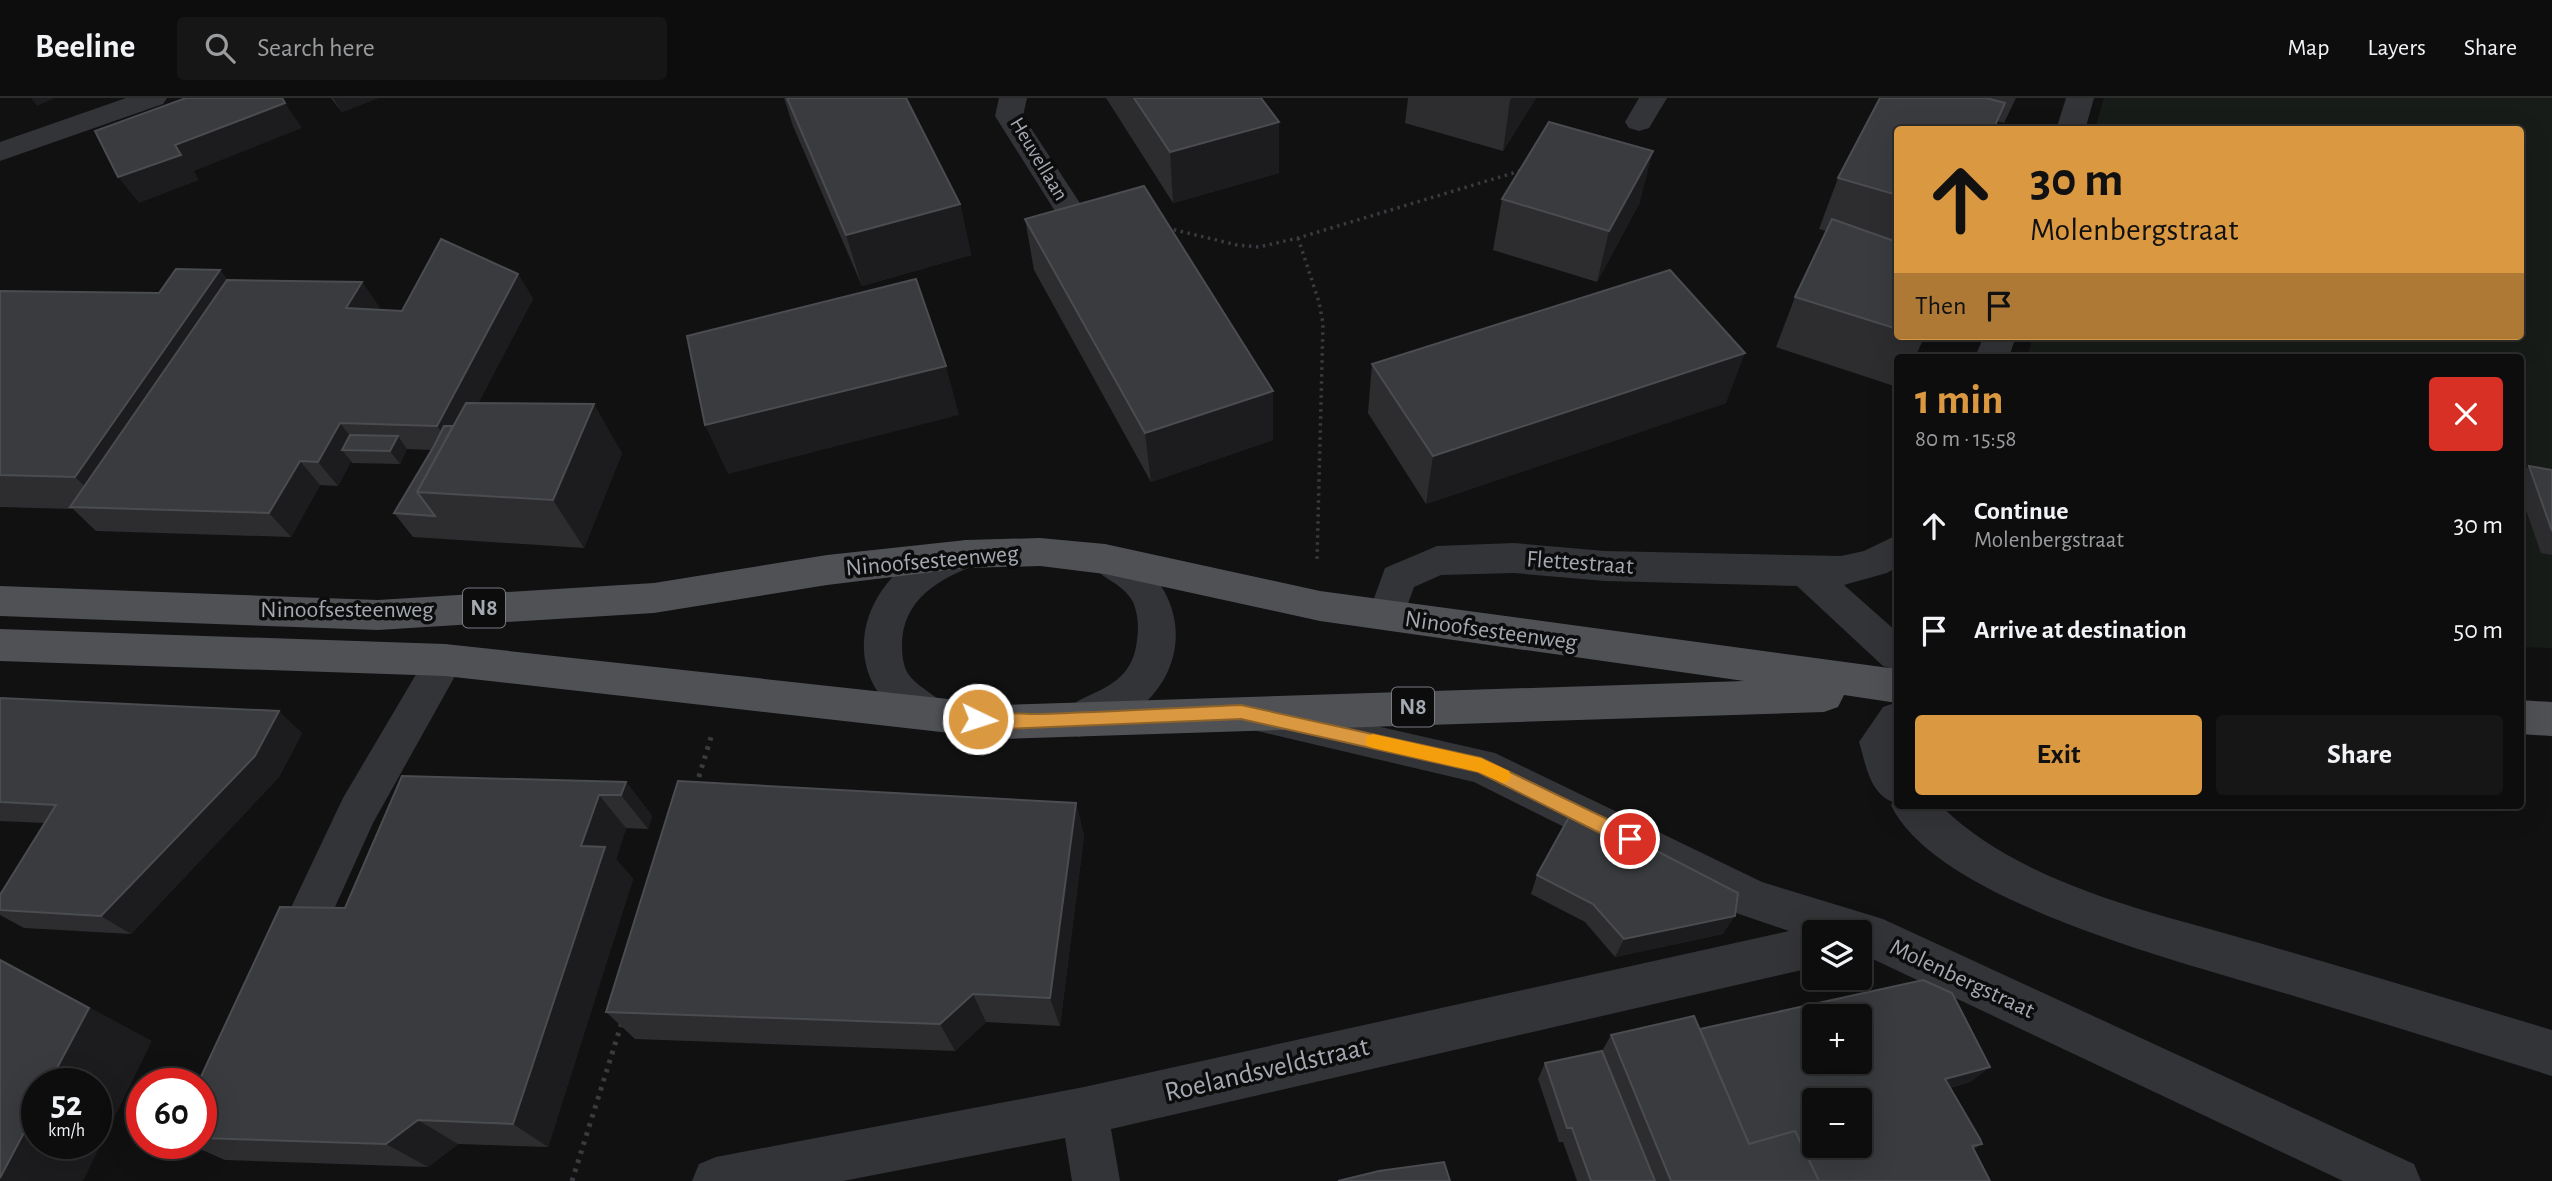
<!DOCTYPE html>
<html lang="en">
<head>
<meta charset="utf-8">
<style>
	:root { --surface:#0d0d0e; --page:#161617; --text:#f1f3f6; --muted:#9a9c9e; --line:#2d2d2e; --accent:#da9841 }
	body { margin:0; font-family:"Alegreya Sans",sans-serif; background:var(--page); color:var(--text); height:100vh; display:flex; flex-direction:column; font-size:26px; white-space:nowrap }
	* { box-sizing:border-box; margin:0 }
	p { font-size:23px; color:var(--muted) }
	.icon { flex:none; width:38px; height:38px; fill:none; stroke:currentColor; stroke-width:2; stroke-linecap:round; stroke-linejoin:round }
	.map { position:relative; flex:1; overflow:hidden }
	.panel { position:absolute; left:1894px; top:256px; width:630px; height:455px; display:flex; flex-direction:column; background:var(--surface); border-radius:7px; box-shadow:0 7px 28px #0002,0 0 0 2px var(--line) }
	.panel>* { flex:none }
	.guide { position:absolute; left:1894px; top:28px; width:630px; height:214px; border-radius:7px; box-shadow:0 7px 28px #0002,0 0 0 2px var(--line); background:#da9841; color:#111; overflow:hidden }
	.fabs { position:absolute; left:1802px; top:822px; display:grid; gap:14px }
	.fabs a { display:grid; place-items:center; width:70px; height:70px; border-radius:7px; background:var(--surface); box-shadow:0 7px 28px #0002,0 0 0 2px var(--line); font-size:35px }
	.speed { position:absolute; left:21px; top:970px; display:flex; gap:14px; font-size:35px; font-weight:700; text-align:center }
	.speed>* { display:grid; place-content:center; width:91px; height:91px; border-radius:50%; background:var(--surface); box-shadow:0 7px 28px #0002,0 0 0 2px var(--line); line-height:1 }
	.speed small { font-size:18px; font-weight:400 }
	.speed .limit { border:10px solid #d22; background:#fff; color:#111 }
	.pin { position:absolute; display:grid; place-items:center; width:60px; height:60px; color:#fff; margin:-30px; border:4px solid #fff; border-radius:50%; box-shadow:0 2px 7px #0007 }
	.me { position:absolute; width:77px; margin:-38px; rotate:94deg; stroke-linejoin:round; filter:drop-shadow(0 0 5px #0008) }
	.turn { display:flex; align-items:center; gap:24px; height:147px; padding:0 21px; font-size:32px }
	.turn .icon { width:91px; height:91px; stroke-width:2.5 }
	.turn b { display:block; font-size:49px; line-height:60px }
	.then { display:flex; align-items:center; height:66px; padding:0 21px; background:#0003; gap:14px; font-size:26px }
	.round { display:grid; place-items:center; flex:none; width:74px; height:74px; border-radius:7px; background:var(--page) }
	.head { display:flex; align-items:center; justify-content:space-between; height:119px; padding:0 21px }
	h1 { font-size:42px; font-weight:600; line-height:52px; color:var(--accent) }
	.cta { display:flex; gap:14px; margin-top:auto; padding:14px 21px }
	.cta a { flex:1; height:80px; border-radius:7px; background:var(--accent); color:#111; font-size:28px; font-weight:600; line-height:80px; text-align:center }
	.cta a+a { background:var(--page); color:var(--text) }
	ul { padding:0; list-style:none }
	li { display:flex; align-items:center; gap:21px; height:105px; padding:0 21px }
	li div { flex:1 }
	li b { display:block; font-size:26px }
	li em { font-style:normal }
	header { display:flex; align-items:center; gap:42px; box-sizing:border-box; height:98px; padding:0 35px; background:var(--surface); border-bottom:2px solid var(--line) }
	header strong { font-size:33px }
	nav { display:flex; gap:38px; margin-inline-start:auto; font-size:24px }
	.search { width:490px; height:63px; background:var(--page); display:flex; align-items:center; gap:18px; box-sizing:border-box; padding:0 24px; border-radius:7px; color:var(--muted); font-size:26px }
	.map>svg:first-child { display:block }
	.green { fill:#181c18 }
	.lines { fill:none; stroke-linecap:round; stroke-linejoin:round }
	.path-far1 { stroke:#393b3e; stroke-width:3.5; stroke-dasharray:2.5 4.5; stroke-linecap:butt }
	.path { stroke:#393b3e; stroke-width:5; stroke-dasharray:3.5 6; stroke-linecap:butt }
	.minor { fill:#333437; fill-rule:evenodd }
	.major { fill:#4f5155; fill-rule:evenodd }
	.wall { fill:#2d2d30 }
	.shaded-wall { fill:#1c1c1e }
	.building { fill:#3a3b3e; stroke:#4a4c50; stroke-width:2; fill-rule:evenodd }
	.route { fill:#da9841; stroke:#8e632a; stroke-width:2 }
	.slow { fill:#f59e0b }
	.labels { text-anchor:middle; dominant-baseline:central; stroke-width:7; stroke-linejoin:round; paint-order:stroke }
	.far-street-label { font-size:21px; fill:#a4a9b1; stroke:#0c0c0d }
	.shield { fill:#0c0c0d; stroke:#767a80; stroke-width:2 }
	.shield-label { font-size:23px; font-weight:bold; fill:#a4a9b1 }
	.street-label { font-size:24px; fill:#a4a9b1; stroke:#0c0c0d }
	.near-street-label { font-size:28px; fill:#a4a9b1; stroke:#0c0c0d }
</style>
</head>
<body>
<header>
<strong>Beeline</strong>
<div class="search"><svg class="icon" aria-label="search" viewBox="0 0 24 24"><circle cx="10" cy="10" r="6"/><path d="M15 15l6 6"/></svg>Search here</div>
<nav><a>Map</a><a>Layers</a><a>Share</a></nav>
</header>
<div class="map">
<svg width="2552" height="1083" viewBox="0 0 2552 1083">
	<rect width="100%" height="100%" fill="#111112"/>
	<path class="green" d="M2104 0H2552V550L2520 549V259H2027L2033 238H2520V32L2095 31Z"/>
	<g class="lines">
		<g class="path-far1">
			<path d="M1167 130 1237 147 1259 149 1298 140 1523 72"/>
			<path d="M1298 140 1319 204 1323 226 1317 462"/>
		</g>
		<g class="path">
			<path d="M696 688 712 636"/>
			<path d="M572 1083 622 924"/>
		</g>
		<g class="minor">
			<path d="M126 0H167L163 6 0 63V44Z"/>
			<path d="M999 0H1027L1023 18 1091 122 1087 129 1076 132 1065 129 995 18Z"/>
			<path d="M1639 0H1667L1649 30 1639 33 1629 30 1625 24Z"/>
			<path d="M2066 0H2094L2085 32H2056Z"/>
			<path d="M1984 238H2016L2009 259H1975Z"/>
			<path d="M1897 437V469L1887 475 1844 487 1897 534V573L1883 568 1797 488 1605 483 1514 475 1441 477 1414 489 1400 528 1387 532 1374 528 1368 517 1385 470 1437 448 1514 445 1605 453 1841 458 1864 453Z"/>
			<path d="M966 442 979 446 984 456 979 466C940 480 902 501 902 547 902 556 903 566 907 574 918 592 940 596 949 615L943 627 929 632C853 605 843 522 902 470 920 455 945 448 966 442Z"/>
			<path d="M1105 446C1178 470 1202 555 1142 608 1125 623 1100 632 1079 639L1065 634 1059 622C1075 589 1131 600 1137 542 1139 529 1138 516 1133 504 1123 484 1097 480 1087 461L1092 451Z"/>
			<path d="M445 546 459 551 464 562 373 725 306 873 290 879 274 873 268 858 343 700 431 551Z"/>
			<path d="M1267 603 1495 655 1762 784 1883 821 2414 1066 2421 1083H2343L1860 855V835H1815V869L1111 1031 1120 1083H1072L1065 1040 843 1083H692L699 1066 716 1059 1084 989 1789 833 1739 816 1474 684 1253 632 1247 620 1253 608Z"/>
			<path d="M1897 604V707H1940C2024 790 2163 816 2273 849 2366 876 2459 904 2552 932V978C2466 951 2380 924 2294 898 2194 867 1937 805 1891 707L1893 704C1869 695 1866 666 1859 644L1883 609Z"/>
		</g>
		<g class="major">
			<path d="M1040 440 1105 446 1320 493 1897 571V605L1844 597 1838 609 1824 614 1003 641 445 578 0 563V531L445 546 1003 607 1744 583 1320 523 1105 476 1040 468 966 470 827 487 654 515 378 532 0 518V488L378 502 654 485 827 457 966 442Z"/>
			<path d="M2520 602 2552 604V638L2520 636Z"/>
		</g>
	</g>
	<g class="wall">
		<path d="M331 0H378L342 14Z"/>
		<path d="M784 0H906L960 106 971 157 862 188 793 28Z"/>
		<path d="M1106 0H1261L1279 24V75L1173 105Z"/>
		<path d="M1408 0H1536L1503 53 1405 25Z"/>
		<path d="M1880 0H2016L2004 25 1997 23 1897 32V238H1925L1915 259H1897V289L1776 249 1795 199 1826 133 1819 131 1838 80Z"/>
		<path d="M1502 101 1640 104 1597 184 1493 152Z"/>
		<path d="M1025 121 1273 342 1151 384 1034 172Z"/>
		<path d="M220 172 227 182 362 184 379 209 378 212 402 213 518 176 533 201 478 305 622 355 584 450 413 439 394 415 432 352 407 351 400 366 352 365 351 363 338 388 320 387 291 439 96 433 73 411 0 409V193L159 195Z"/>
		<path d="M1372 266 1726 305 1426 406 1368 315Z"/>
		<path d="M2529 368 2552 372V457L2541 455 2520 395V376Z"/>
		<path d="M0 600 302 635 279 679 131 836 24 830 0 817V797L45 725 0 723Z"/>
		<path d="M626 684 652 718 648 731 626 730 616 761 633 781 548 1049 458 1046 428 1069 225 1062 186 1045H201V985L345 810Z"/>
		<path d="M1076 705 1084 738 1060 928 986 924 955 953 635 941 606 914Z"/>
		<path d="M1537 777 1723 836 1615 859 1585 824 1531 796Z"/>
		<path d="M1700 931 1990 969 1970 984 1950 990 1982 1046 1974 1051 1990 1083H1577L1563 1044H1559L1538 981 1545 965 1602 953 1611 937Z"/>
	</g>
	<g class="shaded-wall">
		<path d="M31 0H55L37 8Z"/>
		<path d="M333 0H378L342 14Z"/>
		<path d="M1512 0H1536L1503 53 1510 2Z"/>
		<path d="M285 5 302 30 194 73 199 82 139 105 118 79 175 47Z"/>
		<path d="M1279 24V75L1173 105 1170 54Z"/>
		<path d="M1653 53 1640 104 1597 184 1609 133Z"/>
		<path d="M960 106 971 157 862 188 846 137Z"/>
		<path d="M220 172 247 207 107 410 75 379Z"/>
		<path d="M518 176 533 201 454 352 437 328Z"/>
		<path d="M362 184 379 209 364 235 346 210Z"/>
		<path d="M1745 255 1726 305 1426 406 1433 358Z"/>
		<path d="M946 268 959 317 728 376 705 327Z"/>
		<path d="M1273 293V342L1151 384 1145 335Z"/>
		<path d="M594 306 622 355 584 450 553 402Z"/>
		<path d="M340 325 359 349 342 352 351 363 338 388 318 364Z"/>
		<path d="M398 338 407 351 400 366 390 353Z"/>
		<path d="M300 363 320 387 291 439 269 415Z"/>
		<path d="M279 613 302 635 279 679 131 836 101 818Z"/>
		<path d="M626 684 652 718 648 731 621 697Z"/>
		<path d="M599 697 626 730 616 761 633 781 548 1049 513 1026 581 748Z"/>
		<path d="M1076 705 1084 738 1060 928 1050 900Z"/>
		<path d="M1735 818 1723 836 1615 859 1624 841Z"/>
		<path d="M0 861 152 943 83 1083H0V1080L37 1010V1045H96V985H49Z"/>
		<path d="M973 896 986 924 955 953 940 926Z"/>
		<path d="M1990 969 1970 984 1926 996 1945 981Z"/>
		<path d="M418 1022 458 1046 428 1069 386 1046Z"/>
	</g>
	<g class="building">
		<path d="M186 0H282L285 5 175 47 181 57 118 79 95 33Z"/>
		<path d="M787 0H906L960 106 846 137Z"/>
		<path d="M1134 0H1261L1279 24 1170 54Z"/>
		<path d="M1880 0H1986L2005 5 1993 32H1897V97L1838 80Z"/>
		<path d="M1549 24 1653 53 1609 133 1502 101Z"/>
		<path d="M1144 88 1273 293 1145 335 1025 121Z"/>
		<path d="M1832 121 1897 144V231L1795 199Z"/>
		<path d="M441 141 518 176 437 328 340 325 318 364 300 363 269 415 70 409 227 182 362 184 346 210 402 213Z"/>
		<path d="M176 171 220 172 75 379 0 377V193L159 195Z"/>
		<path d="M1670 172 1745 255 1433 358 1372 266Z"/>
		<path d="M916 181 946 268 705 327 687 238Z"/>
		<path d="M466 305 594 306 553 402 417 394Z"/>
		<path d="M444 328H453L417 394 435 418 394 415 434 348Z"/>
		<path d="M350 337 398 338 390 353 342 352Z"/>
		<path d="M2529 368 2552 372V433Z"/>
		<path d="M0 600 279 613 255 658 101 818 0 812V797L56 707 0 704Z"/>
		<path d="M402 678 626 684 621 697H599L581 748 605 749 513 1026 418 1022 386 1046 201 1040V985H198L280 809 345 810Z"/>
		<path d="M678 683 1076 705 1050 900 973 896 940 926 606 914Z"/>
		<path d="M1574 710 1738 795 1735 818 1624 841 1593 806 1537 777Z"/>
		<path d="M0 862 89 910 49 985H37V1010L0 1080Z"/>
		<path d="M1923 882 1952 895 1990 969 1945 981 1980 1041 1982 1046 1972 1048 1990 1083H1819L1795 1033 1749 1046 1700 931ZM1815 919H1860V964H1815ZM1815 1003H1860V1048H1815Z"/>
		<path d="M1694 918 1749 1046 1795 1033 1819 1083H1671L1611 937Z"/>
		<path d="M1602 953 1655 1083H1591L1572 1030H1567L1545 965Z"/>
		<path d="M1444 1064 1450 1083H1338L1379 1073Z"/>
	</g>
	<path class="route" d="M1241 607 1481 660 1636 735 1639 741 1636 747 1630 749 1624 747 1478 674 1241 621 1003 631 973 626 970 621 973 616C982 613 1023 616 1037 616 1105 614 1173 610 1241 607Z"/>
	<path class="slow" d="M1373 636 1481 660 1509 673 1511 678 1509 683 1503 685 1478 674 1373 650 1367 648 1365 643 1367 638Z"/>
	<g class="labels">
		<g class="far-street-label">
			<text transform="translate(1039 61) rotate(59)">Heuvellaan</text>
		</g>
		<g class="shield">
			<rect x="463" y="490.5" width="42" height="39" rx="5"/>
			<rect x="1392" y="589.5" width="42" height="39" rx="5"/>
		</g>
		<g class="shield-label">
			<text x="484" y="510">N8</text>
			<text x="1413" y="609">N8</text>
		</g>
		<g class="street-label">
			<text transform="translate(932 463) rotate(-5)">Ninoofsesteenweg</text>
			<text transform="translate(1580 465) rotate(4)">Flettestraat</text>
			<text x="347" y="512">Ninoofsesteenweg</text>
			<text transform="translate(1491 533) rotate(8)">Ninoofsesteenweg</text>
			<text transform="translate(1962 881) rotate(25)">Molenbergstraat</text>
		</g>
		<g class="near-street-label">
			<text transform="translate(1267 972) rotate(-13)">Roelandsveldstraat</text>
		</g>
	</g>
</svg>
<div class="fabs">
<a><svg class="icon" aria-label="layers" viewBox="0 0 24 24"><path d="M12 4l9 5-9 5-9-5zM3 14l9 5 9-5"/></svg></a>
<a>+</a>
<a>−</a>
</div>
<div class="speed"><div>52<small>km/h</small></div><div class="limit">60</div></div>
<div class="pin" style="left:1630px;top:741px;background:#d93025"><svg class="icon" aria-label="arrive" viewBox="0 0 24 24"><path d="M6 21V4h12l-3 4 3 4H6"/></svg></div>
<svg class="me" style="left:978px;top:621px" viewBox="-20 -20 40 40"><circle r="17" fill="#da9841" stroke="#fff" stroke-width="3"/><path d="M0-11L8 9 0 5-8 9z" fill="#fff"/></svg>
<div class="guide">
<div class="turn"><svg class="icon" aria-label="ahead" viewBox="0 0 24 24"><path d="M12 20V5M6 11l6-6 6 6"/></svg><div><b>30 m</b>Molenbergstraat</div></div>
<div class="then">Then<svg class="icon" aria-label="arrive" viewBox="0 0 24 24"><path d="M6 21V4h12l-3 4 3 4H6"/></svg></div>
</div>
<section class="panel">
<div class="head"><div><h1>1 min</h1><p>80 m · 15:58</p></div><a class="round" style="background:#d93025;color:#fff"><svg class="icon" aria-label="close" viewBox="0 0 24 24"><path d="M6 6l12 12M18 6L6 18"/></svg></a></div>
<ul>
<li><svg class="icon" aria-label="ahead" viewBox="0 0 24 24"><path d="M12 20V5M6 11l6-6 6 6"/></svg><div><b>Continue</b><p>Molenbergstraat</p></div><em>30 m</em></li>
<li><svg class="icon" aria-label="arrive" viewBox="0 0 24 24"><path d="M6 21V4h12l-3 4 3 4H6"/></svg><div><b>Arrive at destination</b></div><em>50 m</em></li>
</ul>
<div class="cta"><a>Exit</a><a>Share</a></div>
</section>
</div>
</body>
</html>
